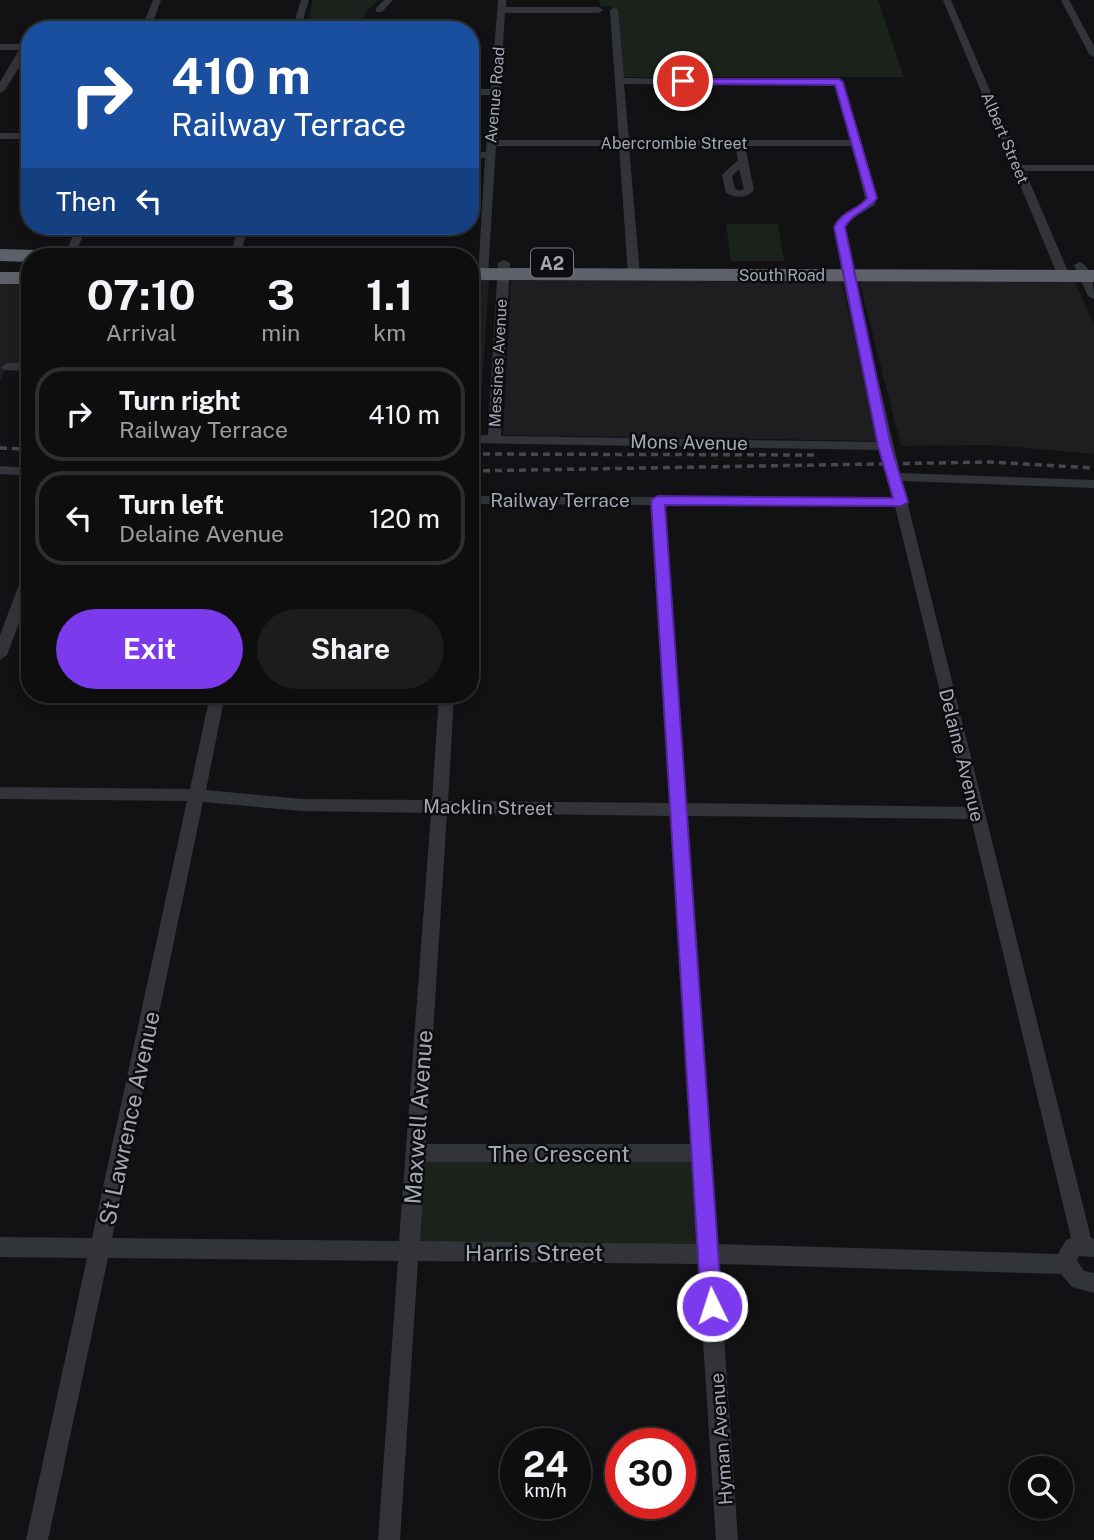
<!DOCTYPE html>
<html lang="en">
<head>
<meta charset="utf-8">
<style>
	:root { --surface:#0e0e0f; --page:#1c1c1d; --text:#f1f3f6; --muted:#9b9c9e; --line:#2e2e2f; --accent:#7c3aed }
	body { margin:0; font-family:"Public Sans",sans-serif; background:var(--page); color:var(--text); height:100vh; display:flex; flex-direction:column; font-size:26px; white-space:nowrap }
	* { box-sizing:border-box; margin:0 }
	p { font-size:23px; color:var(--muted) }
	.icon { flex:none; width:38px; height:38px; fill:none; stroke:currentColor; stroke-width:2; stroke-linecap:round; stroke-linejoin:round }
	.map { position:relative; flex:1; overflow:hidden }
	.sheet { position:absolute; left:21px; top:248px; width:458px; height:455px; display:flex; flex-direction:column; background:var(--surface); border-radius:28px; box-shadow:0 4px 10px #0003,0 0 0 2px var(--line) }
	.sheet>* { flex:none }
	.top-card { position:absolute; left:21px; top:21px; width:458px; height:214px; border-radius:28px; box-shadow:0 4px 10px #0003,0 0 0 2px var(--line); background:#1a4fa0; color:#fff; overflow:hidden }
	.tools { position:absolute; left:1010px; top:1456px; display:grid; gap:14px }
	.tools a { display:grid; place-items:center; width:63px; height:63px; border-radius:50%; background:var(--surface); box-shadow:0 4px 10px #0003,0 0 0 2px var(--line); font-size:35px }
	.speed { position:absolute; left:500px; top:1428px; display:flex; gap:14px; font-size:35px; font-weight:700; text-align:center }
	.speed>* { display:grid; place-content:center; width:91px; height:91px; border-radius:50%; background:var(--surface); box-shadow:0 4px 10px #0003,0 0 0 2px var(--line); line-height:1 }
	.speed small { font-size:18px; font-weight:400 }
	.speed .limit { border:10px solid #d22; background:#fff; color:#111 }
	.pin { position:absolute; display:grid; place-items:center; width:60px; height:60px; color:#fff; margin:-30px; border:4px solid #fff; border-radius:50%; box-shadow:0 2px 7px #0007 }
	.me { position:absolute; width:77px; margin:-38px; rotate:356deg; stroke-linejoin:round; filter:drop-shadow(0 0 5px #0008) }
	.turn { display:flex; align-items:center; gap:24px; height:147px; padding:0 35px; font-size:32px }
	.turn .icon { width:91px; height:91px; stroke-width:2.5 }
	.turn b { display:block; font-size:49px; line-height:60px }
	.then { display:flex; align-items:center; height:66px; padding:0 35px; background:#0003; gap:14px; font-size:26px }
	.eta { display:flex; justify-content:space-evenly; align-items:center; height:119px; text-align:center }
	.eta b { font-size:42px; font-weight:700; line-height:49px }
	.primary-button { display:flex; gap:14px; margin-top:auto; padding:14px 35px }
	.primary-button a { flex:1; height:80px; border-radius:42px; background:var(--accent); color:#fff; font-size:28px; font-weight:700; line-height:80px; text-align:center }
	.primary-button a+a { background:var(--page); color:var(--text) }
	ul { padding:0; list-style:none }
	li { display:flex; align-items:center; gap:21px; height:94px; margin:0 14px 10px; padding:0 21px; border:4px solid var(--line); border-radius:28px }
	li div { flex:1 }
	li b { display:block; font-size:26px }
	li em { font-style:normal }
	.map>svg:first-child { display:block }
	.built { fill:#1e1e21 }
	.green { fill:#1a221b }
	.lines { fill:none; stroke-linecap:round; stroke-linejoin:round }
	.street { fill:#333439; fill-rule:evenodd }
	.highway { fill:#5f616a; fill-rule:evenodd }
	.rail { stroke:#46484e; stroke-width:3.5; stroke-dasharray:7 5; stroke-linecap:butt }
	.route { fill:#7c3aed; stroke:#51269a; stroke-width:2 }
	.labels { text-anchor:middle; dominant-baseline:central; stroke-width:5; stroke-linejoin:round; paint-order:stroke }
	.far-street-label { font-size:16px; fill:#a3a8b5; stroke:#0d0d0f }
	.shield { fill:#0d0d0f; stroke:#767a83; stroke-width:2 }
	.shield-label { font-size:18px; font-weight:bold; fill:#a3a8b5 }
	.street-label { font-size:19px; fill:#a3a8b5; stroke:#0d0d0f }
	.near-street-label { font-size:23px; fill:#a3a8b5; stroke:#0d0d0f }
</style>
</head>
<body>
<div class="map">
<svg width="1094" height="1540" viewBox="0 0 1094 1540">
	<rect width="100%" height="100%" fill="#121214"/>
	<g class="built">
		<path d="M511 277 841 280 880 441 503 435Z"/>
		<path d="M471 280H489L479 432 471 431Z"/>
		<path d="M859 280H1074L1094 325V454L992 445 901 446Z"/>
		<path d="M30 283V363H8L0 381V284Z"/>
	</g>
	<g class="green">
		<path d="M313 0H379L365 12 363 25H307Z"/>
		<path d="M599 0H878L904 77H621L615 7 600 6Z"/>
		<path d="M726 224H778L784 261H731Z"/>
		<path d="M704 1154 710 1252 410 1250 417 1155Z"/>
	</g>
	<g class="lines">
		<g class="street">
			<path d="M153 0H161L150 30H141Z"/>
			<path d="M301 0H309L300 30H292Z"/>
			<path d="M384 0H393L382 12H376V8Z"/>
			<path d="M498 0H506V7H599L603 10 599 13H505L497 140H619L610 10 614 7 618 10 624 78 842 80 877 198 875 205 845 223 854 276 900 473 1094 480V488L902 481 1091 1238 1094 1239V1257L1079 1256 1077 1261 1084 1271 1094 1273V1293L1072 1287 1061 1274 719 1264 738 1540H716L698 1264 418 1261 400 1540H378L398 1261 108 1258 48 1540H26L87 1258 0 1257V1237L92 1238 187 801 0 799V787L190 789 210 695H225L206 790 302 799 432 800 439 695H454L448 801 670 803 652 505 471 504V496L893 498 880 450 471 443V435H488L498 263 504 260 510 263 501 436 878 442 842 276 835 222 866 202 852 146H745L754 190C746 199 736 198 726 193L722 175 738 160 735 146H629L640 275 634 278 628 275 619 146H496L488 274 478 276 485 158H471V152H486L490 95H471V89H491ZM624 84 835 85 851 140H629ZM739 169 744 189 740 191 735 189 732 176ZM665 505 895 506 968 807 686 803ZM203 802 302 811 431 813 399 1241 112 1238ZM447 813 671 816 691 1144H426ZM687 816 971 819 1071 1238 1066 1240 1058 1254 717 1244ZM425 1162H692L697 1244 420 1241Z"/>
			<path d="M943 0H951L1022 165H1094V171H1025L1070 276 1068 278 1058 276Z"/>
			<path d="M1061 0H1069L1094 46V57L1089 54Z"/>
			<path d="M0 44H30V50L5 90 0 93V82L19 50H0Z"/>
			<rect x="0" y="133" width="30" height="6"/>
			<path d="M77 226H87L74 257H64Z"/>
			<path d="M238 226H248L240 257H230Z"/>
			<path d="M1080 262C1093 268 1094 286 1094 299L1088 296 1074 265Z"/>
			<path d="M7 363H30V371L3 370 1 367Z"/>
			<path d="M0 466 30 468V476L0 474Z"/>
			<path d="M30 569V594L7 655 0 660V635L23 574Z"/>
		</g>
		<g class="highway">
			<path d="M0 249 74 251 81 253 84 257H30V262L0 261Z"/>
			<path d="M471 268 1094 270V282L471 280Z"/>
			<rect x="0" y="272" width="30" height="12"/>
		</g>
		<g class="rail">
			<path d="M0 448 30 449"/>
			<path d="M471 454 817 455"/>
			<path d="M471 471 990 462 1094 468"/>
		</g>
	</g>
	<path class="route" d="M680 79H839L843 82 877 198C868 211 851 214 845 227L891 446 908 502 901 506 665 505 722 1306 719 1313 712 1316 704 1313 701 1306 651 500 658 496 893 498 878 446 834 227C843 209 856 212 867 198L835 85 683 84 680 83Z"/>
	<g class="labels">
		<g class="far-street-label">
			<text transform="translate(495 95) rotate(-85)">Avenue Road</text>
			<text transform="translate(1005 138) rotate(67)">Albert Street</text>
			<text x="674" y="143">Abercrombie Street</text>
			<text x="782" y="275">South Road</text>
			<text transform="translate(498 363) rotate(-87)">Messines Avenue</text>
		</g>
		<rect class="shield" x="531" y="248.5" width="42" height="29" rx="5"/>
		<g class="shield-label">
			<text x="552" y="263">A2</text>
		</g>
		<g class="street-label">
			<text transform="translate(689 442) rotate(1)">Mons Avenue</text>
			<text x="560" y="500">Railway Terrace</text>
			<text transform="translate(962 755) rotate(76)">Delaine Avenue</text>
			<text transform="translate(488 807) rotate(1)">Macklin Street</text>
			<text transform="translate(721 1439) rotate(-94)">Hyman Avenue</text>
		</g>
		<g class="near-street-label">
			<text transform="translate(418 1117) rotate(-86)">Maxwell Avenue</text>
			<text transform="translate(129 1118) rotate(-78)">St Lawrence Avenue</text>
			<text x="559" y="1153">The Crescent</text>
			<text x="534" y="1252">Harris Street</text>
		</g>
	</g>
</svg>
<div class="tools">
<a><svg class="icon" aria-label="search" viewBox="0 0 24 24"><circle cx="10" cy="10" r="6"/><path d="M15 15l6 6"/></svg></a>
</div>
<div class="speed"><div>24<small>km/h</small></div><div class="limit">30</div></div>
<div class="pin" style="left:683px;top:81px;background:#d93025"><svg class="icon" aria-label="arrive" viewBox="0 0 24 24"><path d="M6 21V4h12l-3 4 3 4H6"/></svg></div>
<svg class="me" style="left:712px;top:1306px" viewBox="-20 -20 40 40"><circle r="17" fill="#7c3aed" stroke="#fff" stroke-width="3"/><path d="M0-11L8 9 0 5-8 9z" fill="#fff"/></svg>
<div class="top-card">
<div class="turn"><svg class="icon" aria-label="right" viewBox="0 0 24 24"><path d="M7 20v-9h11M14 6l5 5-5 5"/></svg><div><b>410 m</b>Railway Terrace</div></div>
<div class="then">Then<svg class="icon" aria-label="left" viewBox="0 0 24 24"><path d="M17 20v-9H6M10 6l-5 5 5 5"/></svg></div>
</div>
<section class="sheet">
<div class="eta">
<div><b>07:10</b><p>Arrival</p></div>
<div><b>3</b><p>min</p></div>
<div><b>1.1</b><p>km</p></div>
</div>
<ul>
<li><svg class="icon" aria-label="right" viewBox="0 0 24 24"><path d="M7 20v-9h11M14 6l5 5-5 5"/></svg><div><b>Turn right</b><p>Railway Terrace</p></div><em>410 m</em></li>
<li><svg class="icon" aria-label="left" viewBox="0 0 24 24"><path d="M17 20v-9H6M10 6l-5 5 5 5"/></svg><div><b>Turn left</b><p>Delaine Avenue</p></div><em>120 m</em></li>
</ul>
<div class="primary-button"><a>Exit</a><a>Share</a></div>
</section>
</div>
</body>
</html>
